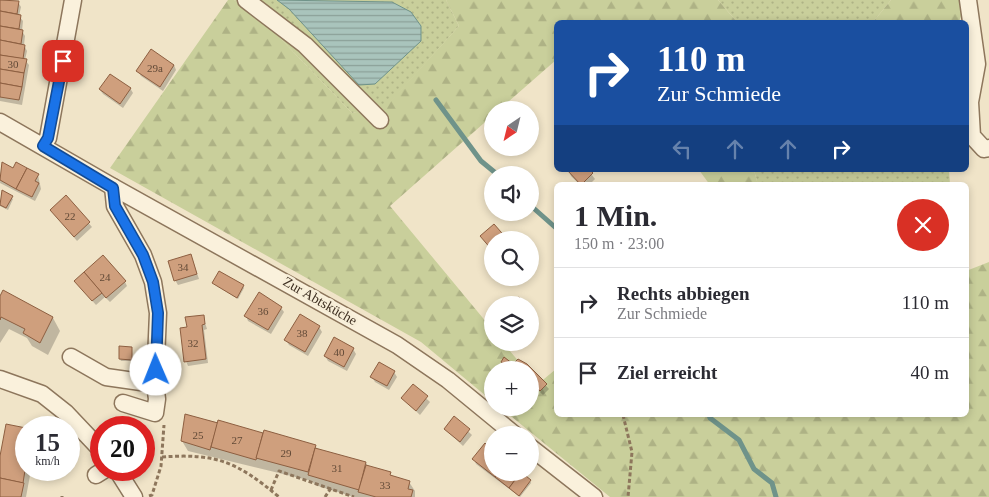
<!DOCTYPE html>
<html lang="de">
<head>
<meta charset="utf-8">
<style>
	:root { --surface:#fff; --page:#f7f7f7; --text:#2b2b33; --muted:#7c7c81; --line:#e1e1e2 }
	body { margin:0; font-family:"Times New Roman",serif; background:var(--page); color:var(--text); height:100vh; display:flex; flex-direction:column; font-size:19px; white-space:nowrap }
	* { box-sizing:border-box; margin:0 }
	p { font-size:16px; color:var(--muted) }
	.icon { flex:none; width:28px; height:28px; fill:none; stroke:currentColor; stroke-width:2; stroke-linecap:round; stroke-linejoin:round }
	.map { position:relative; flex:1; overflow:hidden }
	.side { position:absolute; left:554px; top:182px; width:415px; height:235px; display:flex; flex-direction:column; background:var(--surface); border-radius:8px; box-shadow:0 2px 8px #0003 }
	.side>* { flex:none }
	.banner { position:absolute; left:554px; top:20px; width:415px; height:152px; border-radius:8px; box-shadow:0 2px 8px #0003; background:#1a4fa0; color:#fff; overflow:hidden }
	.needle { width:32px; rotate:215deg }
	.controls { position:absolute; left:484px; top:101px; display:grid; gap:10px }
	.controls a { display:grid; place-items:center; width:55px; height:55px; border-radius:50%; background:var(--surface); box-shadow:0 2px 8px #0003; font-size:25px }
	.speed { position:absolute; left:15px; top:416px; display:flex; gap:10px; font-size:25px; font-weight:700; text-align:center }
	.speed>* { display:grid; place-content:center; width:65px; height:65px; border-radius:50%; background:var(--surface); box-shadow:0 2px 8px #0003; line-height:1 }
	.speed small { font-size:12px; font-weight:400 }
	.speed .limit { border:8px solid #d22; background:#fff; color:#111 }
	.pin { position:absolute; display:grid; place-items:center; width:42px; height:42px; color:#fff; margin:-21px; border-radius:10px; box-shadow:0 2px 8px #0006 }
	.me { position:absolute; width:55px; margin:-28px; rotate:359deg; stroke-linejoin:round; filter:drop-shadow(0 0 4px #0008) }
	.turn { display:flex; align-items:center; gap:18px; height:105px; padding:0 20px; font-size:22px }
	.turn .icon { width:65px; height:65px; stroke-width:2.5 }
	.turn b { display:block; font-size:35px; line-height:42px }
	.lanes { display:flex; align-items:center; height:48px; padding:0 20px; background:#0003; justify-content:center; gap:25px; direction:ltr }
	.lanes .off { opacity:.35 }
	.round { display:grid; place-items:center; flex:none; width:52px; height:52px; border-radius:26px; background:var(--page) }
	.overview { display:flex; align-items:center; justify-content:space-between; height:85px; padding:0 20px }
	h1 { font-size:30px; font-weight:700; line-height:38px }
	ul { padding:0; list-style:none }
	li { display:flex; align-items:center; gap:15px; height:70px; padding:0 20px; border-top:1px solid var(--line) }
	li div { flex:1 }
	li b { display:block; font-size:19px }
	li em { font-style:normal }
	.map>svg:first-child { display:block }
	.grass { fill:url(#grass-dots) }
	.forest { fill:url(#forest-firs) }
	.water { fill:url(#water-rules); stroke:#6f938a }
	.shadow { fill:#0003 }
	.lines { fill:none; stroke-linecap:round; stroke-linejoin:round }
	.stream { stroke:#6f938a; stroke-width:5 }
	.building { fill:#cf9f7d; stroke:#8d5f41 }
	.minor-casing { stroke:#8d765c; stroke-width:19 }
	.path { stroke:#8d765c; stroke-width:3; stroke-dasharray:4 2.5; stroke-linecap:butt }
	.minor { stroke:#faf1dc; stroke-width:16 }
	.route-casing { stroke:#114b97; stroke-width:12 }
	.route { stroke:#1a73e8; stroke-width:9 }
	.labels { text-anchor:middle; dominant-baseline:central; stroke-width:5; stroke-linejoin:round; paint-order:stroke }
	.number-label { font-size:11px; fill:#624a37 }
	.street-label { font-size:14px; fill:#3d2e20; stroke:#f7eed8 }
</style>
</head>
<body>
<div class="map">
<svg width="989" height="497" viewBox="0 0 989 497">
	<defs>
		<pattern id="grass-dots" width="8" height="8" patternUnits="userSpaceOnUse" patternTransform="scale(1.25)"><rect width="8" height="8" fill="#c9cf9b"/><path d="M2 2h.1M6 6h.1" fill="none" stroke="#aeb285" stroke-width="1.8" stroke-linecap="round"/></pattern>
		<pattern id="forest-firs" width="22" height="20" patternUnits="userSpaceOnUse" patternTransform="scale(1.25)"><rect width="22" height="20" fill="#c9cf9b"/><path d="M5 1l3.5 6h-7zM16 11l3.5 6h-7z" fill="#aeb285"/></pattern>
		<pattern id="water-rules" width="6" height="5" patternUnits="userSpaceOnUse" patternTransform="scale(1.25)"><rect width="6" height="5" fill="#a9c4bc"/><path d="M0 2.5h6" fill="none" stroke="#8ba098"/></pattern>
	</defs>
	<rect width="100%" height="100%" fill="#f0e4c8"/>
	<g class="grass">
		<path d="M234 0H446L459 26 387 106 352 113 253 10Z"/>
		<path d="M718 0H891L873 22H737Z"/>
		<path d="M754 170H949L950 185H758Z"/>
	</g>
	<g class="forest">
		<path d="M228 0H234L253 10 352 113 387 105 459 26 446 0H718L737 22H556V60L499 110H492V116L390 206 492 329V342L503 343 526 370H492V401L421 342 110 168Z"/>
		<path d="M891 0H961L962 13 959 22H873Z"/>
		<path d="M699 170H754L758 185H710Z"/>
		<path d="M989 262V497H610L501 408H530V374L538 384 556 369V415H966V271Z"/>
	</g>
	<path class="water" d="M277 0 392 2 411 12 421 26V41L375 84 359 85 289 9Z"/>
	<g class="shadow">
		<path d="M0 0 18 2 21 7 19 16 23 21 22 31 25 36 24 45 27 51 25 60 29 65 22 105 0 101Z"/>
		<path d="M174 65 176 70 163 91 141 76 138 71Z"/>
		<path d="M130 88 133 93 123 108 103 94 100 90Z"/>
		<path d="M2 164 13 170 38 175 41 189 35 201 0 183Z"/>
		<path d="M569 170H588L595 179 589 185H580L571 176Z"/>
		<path d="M2 191 13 199 8 210 0 206Z"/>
		<path d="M66 197 92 227 77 241 51 210Z"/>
		<path d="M191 255 199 279 178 285 175 280Z"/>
		<path d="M125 282 127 286 110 302 105 297 96 305 79 286Z"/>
		<path d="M213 283 243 286 244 288 238 299Z"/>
		<path d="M4 292 53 318 60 331 48 355 32 346 27 338 9 329 0 343V299Z"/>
		<path d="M281 308 284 312 271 334 248 321 246 316Z"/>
		<path d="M203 316 207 329 204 330 208 363 188 366 186 361 188 328Z"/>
		<path d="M319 327 322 332 308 356 289 345 286 340Z"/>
		<path d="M132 348V361H121L120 359Z"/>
		<path d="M353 349 356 354 347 371 328 361 325 356Z"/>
		<path d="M503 362 531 370 549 389 543 395 530 382V370H511Z"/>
		<path d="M394 372 397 377 389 390 375 382 372 377Z"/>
		<path d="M413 386 430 402 420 415 402 398Z"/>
		<path d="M186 415 315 446 318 450 366 463 368 467 409 482 415 491V497H354L315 485 312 481 188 451 182 441Z"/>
		<path d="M454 418 472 435 463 446 445 429Z"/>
		<path d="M7 426 26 429V470H31L26 497H0V463Z"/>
		<path d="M485 445 492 451V472L530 481 531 483 520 497 476 464 474 459Z"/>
	</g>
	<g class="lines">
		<g class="stream">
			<path d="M436 100 481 161 498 175"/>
			<path d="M530 205 556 228"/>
			<path d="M709 415 710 418 739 440 754 469 772 483 776 497"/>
		</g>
	</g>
	<g class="building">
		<path d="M0 0 19 1 17 14 0 11Z"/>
		<path d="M0 11 21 15 19 29 0 26Z"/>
		<path d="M0 26 23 30 21 44 0 40Z"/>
		<path d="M0 40 25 45 23 59 0 55Z"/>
		<path d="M151 49 174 65 160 87 136 71Z"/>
		<path d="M0 55 27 59 24 73 0 69Z"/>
		<path d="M0 69 24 73 22 87 0 83Z"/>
		<path d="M110 74 131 88 120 104 99 89Z"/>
		<path d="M0 83 22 87 19 100 0 97Z"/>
		<path d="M2 162 13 168 16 162 27 168 16 189 0 180Z"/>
		<path d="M27 168 39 174 35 181 39 183 32 197 16 189Z"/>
		<path d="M567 170H590L593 173 581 185Z"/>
		<path d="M2 190 13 196 6 208 0 205Z"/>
		<path d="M66 195 90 222 74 237 50 210Z"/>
		<path d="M494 224 508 240H492V250L480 236Z"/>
		<path d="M191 254 197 274 174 281 168 261Z"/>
		<path d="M103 255 126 281 106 298 84 272Z"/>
		<path d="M219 271 244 285 237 298 212 283Z"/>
		<path d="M84 272 102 293 92 301 74 281Z"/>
		<path d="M3 290 53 317 40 343 23 333 25 329 1 317 0 320V296Z"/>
		<path d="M259 292 282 307 268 330 244 316Z"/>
		<path d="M519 297 525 305H508Z"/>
		<path d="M300 314 320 326 305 352 284 340Z"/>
		<path d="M204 315 205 324 202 325 206 359 184 362 180 328 187 327 185 317Z"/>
		<path d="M334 337 354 348 344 367 324 356Z"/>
		<path d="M119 346 132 347V360L119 359Z"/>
		<path d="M504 357 513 364 518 359 527 364 547 384 540 391 530 381V370H516L511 366 510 369 501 362Z"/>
		<path d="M379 362 395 371 387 386 370 377Z"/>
		<path d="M413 384 428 396 416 411 401 398Z"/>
		<path d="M185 414 218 423 210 450 181 441Z"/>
		<path d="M454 416 470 429 460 442 444 429Z"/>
		<path d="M218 420 263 433 256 460 211 447Z"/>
		<path d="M6 424 26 428V464L23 483 0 478V456Z"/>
		<path d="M264 430 316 445 308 472 256 458Z"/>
		<path d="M485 443 492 450V472H498L495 477 472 459Z"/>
		<path d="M315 448 366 462 359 490 308 475Z"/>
		<path d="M366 465 391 472 390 475 410 481 408 489 413 490 411 497H376L358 492Z"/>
		<path d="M498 472H521L509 488 495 477Z"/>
		<path d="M521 472 531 480 519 496 509 488Z"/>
		<path d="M0 478 24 483 21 497H0Z"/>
	</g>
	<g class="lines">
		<g class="minor-casing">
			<g id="minor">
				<path d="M246 0 305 45 380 120"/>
				<path d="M968 0 977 64 970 102 972 136 984 149 989 148"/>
				<path d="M0 122 113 187 397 345 448 380 515 435"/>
				<path d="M43 146 48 138 73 0"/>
				<path d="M71 357 106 377 155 384 158 313 153 282 143 255 115 206 113 187"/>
				<path d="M0 379 42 394 66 413 101 450"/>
				<path d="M123 403 155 413 157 399 155 384"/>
				<path d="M530 447 594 497"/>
				<path d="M117 470 134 497"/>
				<path d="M96 475 104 470"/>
			</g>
		</g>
		<g class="path">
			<path d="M623 415 632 452 628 497"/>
			<path d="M162 457C217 453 237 462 279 497"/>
			<path d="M271 490 279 471 354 497"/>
			<path d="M62 496V497"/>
			<path d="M149 496 152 495 161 466 164 425"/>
			<path d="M325 497 331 488"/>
		</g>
		<use href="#minor" class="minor"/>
	</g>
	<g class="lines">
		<g class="route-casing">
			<path id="route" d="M63 61 48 138 43 146 113 188 115 206 143 255 153 282 158 313 156 370"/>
		</g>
		<use href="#route" class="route"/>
	</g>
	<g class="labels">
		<g class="number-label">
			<text x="13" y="64">30</text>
			<text x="155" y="68">29a</text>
			<text x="70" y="216">22</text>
			<text x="183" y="267">34</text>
			<text x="105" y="277">24</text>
			<text x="263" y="311">36</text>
			<text x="302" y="333">38</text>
			<text x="193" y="343">32</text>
			<text x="339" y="352">40</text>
			<text x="198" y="435">25</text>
			<text x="237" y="440">27</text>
			<text x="286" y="453">29</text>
			<text x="337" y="468">31</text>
			<text x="385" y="485">33</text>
		</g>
		<g class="street-label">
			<text transform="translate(320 301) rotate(30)">Zur Abtsküche</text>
		</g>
	</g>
</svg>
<div class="controls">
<a><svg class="needle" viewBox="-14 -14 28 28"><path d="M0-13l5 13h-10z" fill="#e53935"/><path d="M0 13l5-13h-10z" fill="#7c7c81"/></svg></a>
<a><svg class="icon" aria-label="sound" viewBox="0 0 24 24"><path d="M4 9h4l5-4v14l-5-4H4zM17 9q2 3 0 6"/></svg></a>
<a><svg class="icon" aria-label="search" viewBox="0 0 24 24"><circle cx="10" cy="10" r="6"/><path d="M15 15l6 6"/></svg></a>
<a><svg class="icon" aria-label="layers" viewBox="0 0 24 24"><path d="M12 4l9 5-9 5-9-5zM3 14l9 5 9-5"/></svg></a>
<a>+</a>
<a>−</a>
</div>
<div class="speed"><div>15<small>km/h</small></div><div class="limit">20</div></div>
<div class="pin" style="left:63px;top:61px;background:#d93025"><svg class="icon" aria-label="arrive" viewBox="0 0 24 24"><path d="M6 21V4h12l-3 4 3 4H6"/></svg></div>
<svg class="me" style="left:156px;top:370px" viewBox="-20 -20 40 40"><circle r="19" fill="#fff"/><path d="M0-13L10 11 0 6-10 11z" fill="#1a73e8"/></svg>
<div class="banner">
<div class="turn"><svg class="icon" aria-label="right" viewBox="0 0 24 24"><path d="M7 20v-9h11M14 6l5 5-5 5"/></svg><div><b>110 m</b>Zur Schmiede</div></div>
<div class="lanes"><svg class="icon off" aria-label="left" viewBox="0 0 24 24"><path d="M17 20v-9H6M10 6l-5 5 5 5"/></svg><svg class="icon off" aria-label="ahead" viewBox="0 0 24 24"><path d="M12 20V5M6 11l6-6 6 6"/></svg><svg class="icon off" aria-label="ahead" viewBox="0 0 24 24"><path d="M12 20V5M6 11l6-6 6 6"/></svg><svg class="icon" aria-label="right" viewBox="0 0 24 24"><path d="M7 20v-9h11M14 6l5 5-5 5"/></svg></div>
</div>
<section class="side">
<div class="overview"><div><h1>1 Min.</h1><p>150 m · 23:00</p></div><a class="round" style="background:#d93025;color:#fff"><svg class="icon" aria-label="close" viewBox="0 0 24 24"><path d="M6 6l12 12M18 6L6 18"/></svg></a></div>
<ul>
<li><svg class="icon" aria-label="right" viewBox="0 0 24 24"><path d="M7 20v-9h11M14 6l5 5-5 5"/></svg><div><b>Rechts abbiegen</b><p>Zur Schmiede</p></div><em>110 m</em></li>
<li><svg class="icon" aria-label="arrive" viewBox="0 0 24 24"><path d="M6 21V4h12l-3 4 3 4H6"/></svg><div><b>Ziel erreicht</b></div><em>40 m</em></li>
</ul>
</section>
</div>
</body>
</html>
